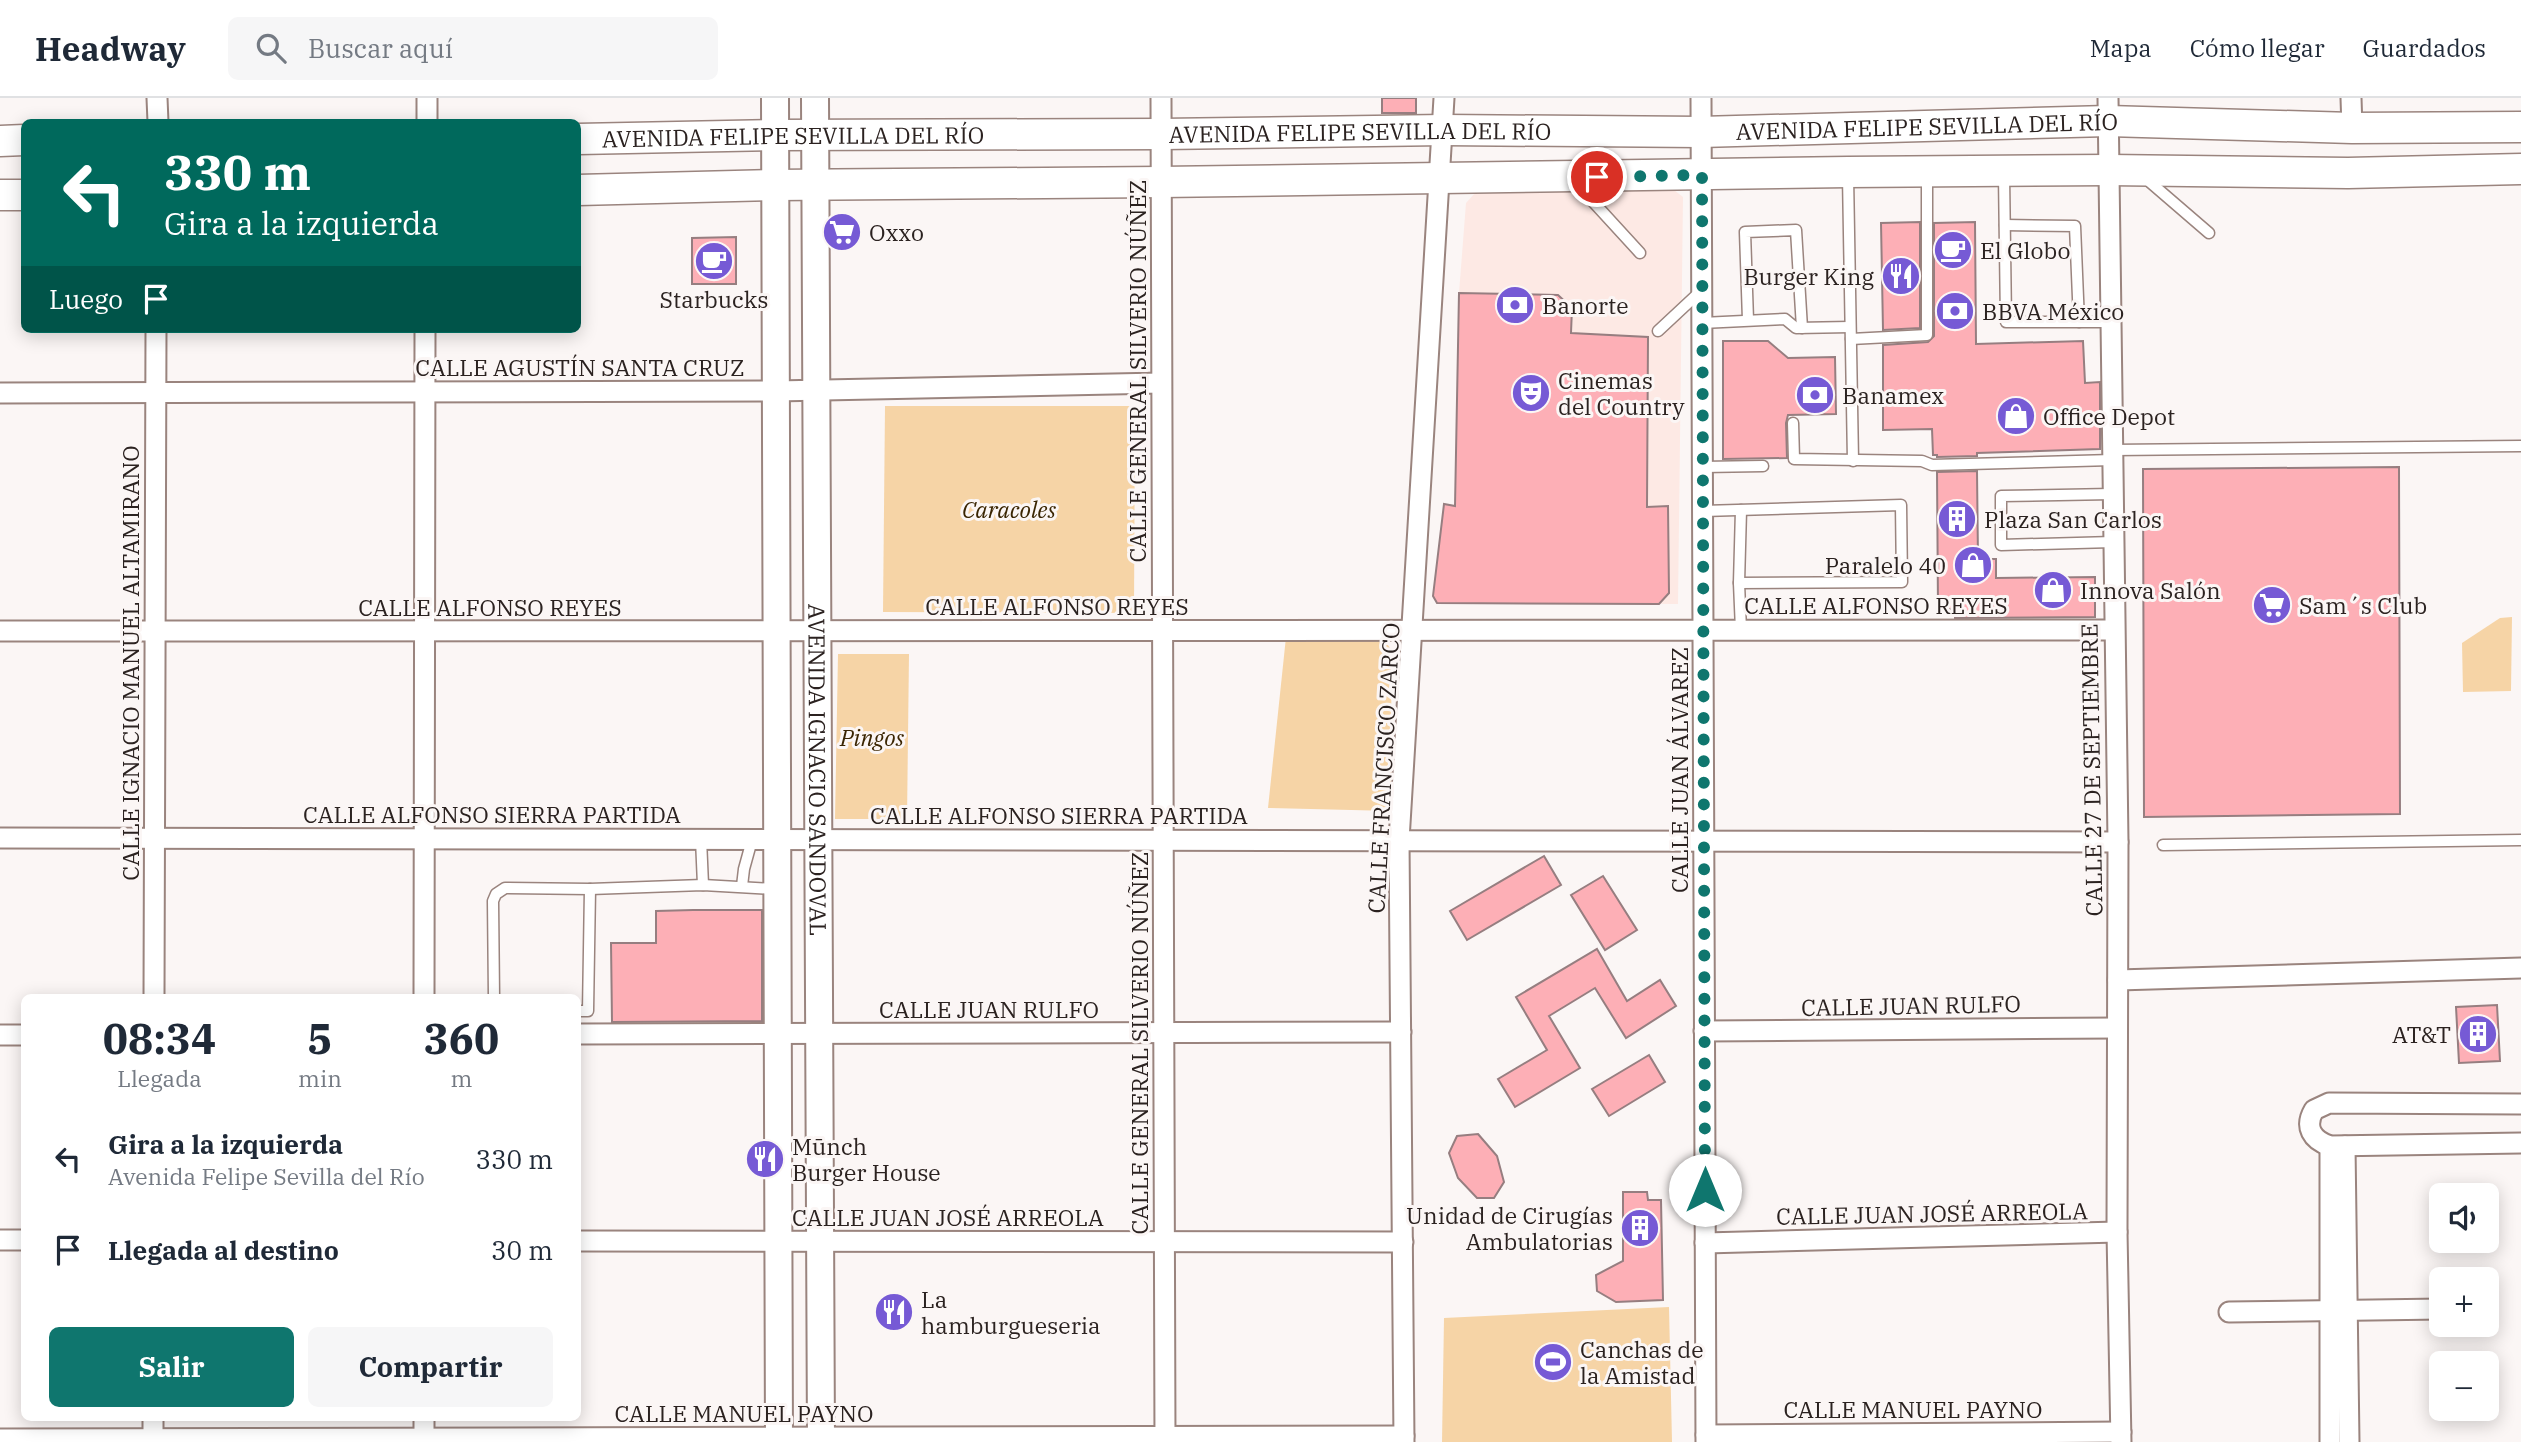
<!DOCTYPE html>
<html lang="es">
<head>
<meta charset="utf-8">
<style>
	:root { --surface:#fff; --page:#f6f6f7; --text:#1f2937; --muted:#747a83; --line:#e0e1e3; --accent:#0f766e }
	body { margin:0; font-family:"IBM Plex Serif",serif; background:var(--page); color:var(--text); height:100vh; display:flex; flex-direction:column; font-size:26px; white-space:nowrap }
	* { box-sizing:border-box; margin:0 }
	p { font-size:23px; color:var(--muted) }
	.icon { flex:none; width:38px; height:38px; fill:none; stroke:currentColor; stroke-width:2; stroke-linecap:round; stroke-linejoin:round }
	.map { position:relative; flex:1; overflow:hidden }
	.details { position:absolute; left:21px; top:896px; width:560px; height:427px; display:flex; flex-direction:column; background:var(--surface); border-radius:10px; box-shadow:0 4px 18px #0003 }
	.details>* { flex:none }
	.hud { position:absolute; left:21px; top:21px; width:560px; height:214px; border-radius:10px; box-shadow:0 4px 18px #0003; background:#00695c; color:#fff; overflow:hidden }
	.buttons { position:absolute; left:2429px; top:1085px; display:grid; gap:14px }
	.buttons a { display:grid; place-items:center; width:70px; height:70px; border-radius:10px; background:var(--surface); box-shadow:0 4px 18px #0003; font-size:35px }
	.pin { position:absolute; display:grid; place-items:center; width:60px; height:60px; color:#fff; margin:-30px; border:4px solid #fff; border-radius:50%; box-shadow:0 2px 7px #0007 }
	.me { position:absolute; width:77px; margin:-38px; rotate:0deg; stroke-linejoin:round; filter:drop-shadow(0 0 5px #0008) }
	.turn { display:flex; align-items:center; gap:24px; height:147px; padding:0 28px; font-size:32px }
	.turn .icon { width:91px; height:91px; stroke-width:2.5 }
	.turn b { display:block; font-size:49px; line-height:60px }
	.then { display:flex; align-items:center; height:66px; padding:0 28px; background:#0003; gap:14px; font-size:26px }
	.eta { display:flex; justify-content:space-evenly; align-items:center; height:119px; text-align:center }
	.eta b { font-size:42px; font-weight:800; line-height:49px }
	.primary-button { display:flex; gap:14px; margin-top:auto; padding:14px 28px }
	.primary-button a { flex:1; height:80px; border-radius:10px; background:var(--accent); color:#fff; font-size:28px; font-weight:800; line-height:80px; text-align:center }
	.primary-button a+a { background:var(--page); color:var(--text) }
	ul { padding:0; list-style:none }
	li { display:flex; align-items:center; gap:21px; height:91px; padding:0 28px }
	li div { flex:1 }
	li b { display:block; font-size:26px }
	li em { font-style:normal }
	header { display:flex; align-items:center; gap:42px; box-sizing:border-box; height:98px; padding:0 35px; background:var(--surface); border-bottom:2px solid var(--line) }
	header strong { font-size:33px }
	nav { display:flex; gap:38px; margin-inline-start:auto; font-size:24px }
	.search { width:490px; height:63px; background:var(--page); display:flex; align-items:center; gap:18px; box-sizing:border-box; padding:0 24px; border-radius:10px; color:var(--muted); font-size:26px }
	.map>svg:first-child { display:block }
	.built { fill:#fde9e4 }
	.green { fill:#f6d4a6 }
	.building { fill:#fdafb6; stroke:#967e80; stroke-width:2 }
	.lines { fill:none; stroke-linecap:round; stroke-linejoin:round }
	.lane-casing { stroke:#9a847e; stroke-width:13 }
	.street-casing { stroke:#9a847e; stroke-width:23 }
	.secondary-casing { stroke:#9a847e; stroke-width:30 }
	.primary-casing { stroke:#9a847e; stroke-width:33 }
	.lane { stroke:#fff; stroke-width:10 }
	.street { stroke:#fff; stroke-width:19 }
	.secondary { stroke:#fff; stroke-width:26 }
	.primary { stroke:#fff; stroke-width:30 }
	.route { stroke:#0f766e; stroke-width:12; stroke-dasharray:0 21.6 }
	.labels { text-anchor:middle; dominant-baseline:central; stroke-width:6; stroke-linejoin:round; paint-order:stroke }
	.street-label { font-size:23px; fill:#2b2220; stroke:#fbf6f5 }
	.poi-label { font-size:23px; fill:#2b2220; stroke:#fbf6f5; text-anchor:start }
	.park-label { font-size:23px; font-style:italic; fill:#3a2502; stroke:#fbf6f5 }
</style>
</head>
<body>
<header>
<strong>Headway</strong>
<div class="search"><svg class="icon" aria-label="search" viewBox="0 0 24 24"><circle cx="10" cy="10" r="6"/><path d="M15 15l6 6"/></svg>Buscar aquí</div>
<nav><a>Mapa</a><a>Cómo llegar</a><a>Guardados</a></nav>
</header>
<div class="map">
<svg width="2521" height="1344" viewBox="0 0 2521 1344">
	<rect width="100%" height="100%" fill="#fbf6f5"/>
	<path class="built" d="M1674 92 1683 99 1678 506 1437 505 1433 498 1444 406 1455 407 1459 195 1466 105 1475 95Z"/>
	<g class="green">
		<path d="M885 308H1135L1134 515 883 514Z"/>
		<path d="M2512 519 2511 593 2463 594 2462 545 2500 520Z"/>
		<path d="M1286 539 1383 541 1391 551 1392 713 1268 710Z"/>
		<path d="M838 556H909L907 721H835Z"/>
		<path d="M1669 1209 1672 1344H1442L1444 1220Z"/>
	</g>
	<g class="building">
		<rect x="1382" y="0" width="34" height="15"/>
		<path d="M1920 124V230L1883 232 1881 125Z"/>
		<path d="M1975 124 1976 246 2083 243 2085 285 2100 284V351L1977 355V358L1937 359V357H1933L1932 331 1883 332V247L1928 244 1934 238V125Z"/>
		<path d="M736 139V186H692V140Z"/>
		<path d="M1459 195 1558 197 1572 210 1571 235 1648 239 1647 409 1668 408 1669 495 1659 506 1437 505 1433 498 1444 406 1455 408Z"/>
		<path d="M1723 243H1768L1788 260 1835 259 1836 316 1788 317 1786 325 1787 360 1723 361Z"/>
		<path d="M2399 369 2400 716 2144 719 2143 371Z"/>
		<path d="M1977 373 1978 461H1996V480L2095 479V519L1955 520V511H1938L1937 374Z"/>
		<path d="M1544 758 1561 787 1467 842 1450 813Z"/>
		<path d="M1603 778 1637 832 1605 852 1571 797Z"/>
		<path d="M693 812H762V923L612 924 611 845H656V813Z"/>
		<path d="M1597 851 1627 903 1660 882 1676 908 1626 940 1595 890 1549 918 1580 970 1515 1009 1498 981 1547 952 1516 899Z"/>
		<path d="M2497 907 2500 963 2459 965 2456 909Z"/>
		<path d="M1649 957 1665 984 1609 1018 1592 991Z"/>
		<path d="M1478 1036 1497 1058 1504 1084 1494 1100H1477L1458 1080 1449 1055 1457 1038Z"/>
		<path d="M1623 1094H1647L1648 1102H1661L1663 1202 1616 1204 1597 1193 1596 1177 1623 1163Z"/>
	</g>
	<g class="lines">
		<g class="lane-casing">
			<g id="lane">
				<path d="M2004 77 2006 224H2111"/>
				<path d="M1848 78 1853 363"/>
				<path d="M2144 79 2209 135"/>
				<path d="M1575 84 1640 155"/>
				<path d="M2005 127 2075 128 2079 224"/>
				<path d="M1748 222 1745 134 1796 132 1802 230"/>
				<path d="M1702 225 1785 221 1796 230 1850 229"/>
				<path d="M1658 233 1702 192"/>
				<path d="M1851 241 1927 237V76"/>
				<path d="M1793 325 1794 361 1922 363 1932 367 2112 362"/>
				<path d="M2112 352 2521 348"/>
				<path d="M1703 369 1763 368"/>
				<path d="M2112 396 2001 398V447L2113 444"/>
				<path d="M1741 412 1739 485 1741 532"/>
				<path d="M1703 413 1901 407 1902 484 1739 485"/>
				<path d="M701 741 703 787"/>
				<path d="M2163 747 2521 742"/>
				<path d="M742 788 744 771 752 742"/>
				<path d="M494 900 493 803 496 796 505 790 590 791 703 787 774 791"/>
				<path d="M578 913H588L590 791"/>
			</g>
		</g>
		<g class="street-casing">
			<g id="street">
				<path d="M157 0 158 24"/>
				<path d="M427 0V24"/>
				<path d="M1161 0 1165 1344"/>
				<path d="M1701 0 1706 1344"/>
				<path d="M2108 0 2118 744 2117 1134 2121 1344"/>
				<path d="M2351 0 2352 30"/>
				<path d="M0 295 776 293 1161 285"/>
				<path d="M0 533 2113 532"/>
				<path d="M0 740 2118 744"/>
				<path d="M2118 882 2521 870"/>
				<path d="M154 900 156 231"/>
				<path d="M424 900 425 231"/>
				<path d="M1704 933 2117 930"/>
				<path d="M578 936 1401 934"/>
				<path d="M0 937H24"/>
				<path d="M2521 1006 2329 1005 2314 1012C2304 1029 2312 1042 2330 1048L2521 1045"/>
				<path d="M2330 1048V1344"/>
				<path d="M2345 1048 2349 1344"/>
				<path d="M0 1142H24"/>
				<path d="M578 1143 1403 1144"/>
				<path d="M1705 1145 2117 1134"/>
				<path d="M2229 1214 2441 1211"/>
				<path d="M424 1320V1340"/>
				<path d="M1706 1337 2121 1334"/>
				<path d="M0 1341 1404 1338"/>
				<path d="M153 1341V1320"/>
				<path d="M1404 1344 1399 742 1444 0"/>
			</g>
		</g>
		<g class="secondary-casing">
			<g id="secondary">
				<path d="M775 0 779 1344"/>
				<path id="s1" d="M815 0 821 1344"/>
			</g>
		</g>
		<g class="primary-casing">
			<g id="primary">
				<path id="s2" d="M578 41 775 37 1162 36 1444 32 1701 34 2108 23 2352 30 2521 29"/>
				<path d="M0 43 24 42"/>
				<path d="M578 92 775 87 1161 84 1848 74 2109 72 2348 75 2521 71"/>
				<path d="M0 97H24"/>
			</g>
		</g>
		<use href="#lane" class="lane"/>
		<use href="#street" class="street"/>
		<use href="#secondary" class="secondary"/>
		<use href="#primary" class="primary"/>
	</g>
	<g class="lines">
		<path class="route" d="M1597 79 1702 77 1705 1092"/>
	</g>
	<defs>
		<g id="supermarket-disc" transform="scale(2.0125)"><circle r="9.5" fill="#765ad5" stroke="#fbf6f5"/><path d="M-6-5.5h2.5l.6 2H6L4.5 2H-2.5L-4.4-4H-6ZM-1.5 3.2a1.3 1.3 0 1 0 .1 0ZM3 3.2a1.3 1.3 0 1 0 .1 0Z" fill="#fff"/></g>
		<g id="cafe-disc" transform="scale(2.0125)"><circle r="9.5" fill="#765ad5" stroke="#fbf6f5"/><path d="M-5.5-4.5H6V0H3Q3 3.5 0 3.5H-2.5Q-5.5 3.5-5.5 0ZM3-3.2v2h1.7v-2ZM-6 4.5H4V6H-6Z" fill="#fff"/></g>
		<g id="restaurant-disc" transform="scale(2.0125)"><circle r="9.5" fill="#765ad5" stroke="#fbf6f5"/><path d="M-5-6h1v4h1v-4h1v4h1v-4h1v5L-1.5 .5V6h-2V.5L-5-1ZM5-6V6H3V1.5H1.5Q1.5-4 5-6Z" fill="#fff"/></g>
		<g id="bank-disc" transform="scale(2.0125)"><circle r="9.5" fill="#765ad5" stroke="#fbf6f5"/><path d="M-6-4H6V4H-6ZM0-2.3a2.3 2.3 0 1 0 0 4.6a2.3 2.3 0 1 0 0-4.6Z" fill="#fff"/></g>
		<g id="theatre-disc" transform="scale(2.0125)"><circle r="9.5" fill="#765ad5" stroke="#fbf6f5"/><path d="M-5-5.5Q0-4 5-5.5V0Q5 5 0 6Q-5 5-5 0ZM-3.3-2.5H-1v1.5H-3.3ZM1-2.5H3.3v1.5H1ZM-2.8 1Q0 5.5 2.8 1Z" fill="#fff"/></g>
		<g id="shop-disc" transform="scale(2.0125)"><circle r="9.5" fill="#765ad5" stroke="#fbf6f5"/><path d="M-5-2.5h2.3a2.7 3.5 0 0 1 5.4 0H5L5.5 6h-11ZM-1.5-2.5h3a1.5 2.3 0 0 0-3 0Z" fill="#fff"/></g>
		<g id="building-disc" transform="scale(2.0125)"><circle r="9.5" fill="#765ad5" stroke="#fbf6f5"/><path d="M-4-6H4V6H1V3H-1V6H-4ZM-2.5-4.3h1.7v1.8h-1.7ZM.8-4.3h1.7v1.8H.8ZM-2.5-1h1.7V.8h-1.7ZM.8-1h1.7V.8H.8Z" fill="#fff"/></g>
		<g id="stadium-disc" transform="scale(2.0125)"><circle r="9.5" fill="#765ad5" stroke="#fbf6f5"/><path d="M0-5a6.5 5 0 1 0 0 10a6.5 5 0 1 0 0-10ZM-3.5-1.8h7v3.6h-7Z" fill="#fff"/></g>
	</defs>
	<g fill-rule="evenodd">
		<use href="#supermarket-disc" x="842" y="134"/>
		<use href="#cafe-disc" x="1953" y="152"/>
		<use href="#cafe-disc" x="714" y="163"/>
		<use href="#restaurant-disc" x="1901" y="178"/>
		<use href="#bank-disc" x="1515" y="207"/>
		<use href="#bank-disc" x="1955" y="213"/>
		<use href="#theatre-disc" x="1531" y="295"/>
		<use href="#bank-disc" x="1815" y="297"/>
		<use href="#shop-disc" x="2016" y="318"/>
		<use href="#building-disc" x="1957" y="421"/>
		<use href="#shop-disc" x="1973" y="467"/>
		<use href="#shop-disc" x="2053" y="492"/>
		<use href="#supermarket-disc" x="2272" y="507"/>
		<use href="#building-disc" x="2478" y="936"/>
		<use href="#restaurant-disc" x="765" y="1061"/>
		<use href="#building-disc" x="1640" y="1130"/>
		<use href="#restaurant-disc" x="894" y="1214"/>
		<use href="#stadium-disc" x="1553" y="1264"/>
	</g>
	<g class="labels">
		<g class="street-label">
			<text stroke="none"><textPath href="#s2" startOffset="1349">AVENIDA FELIPE SEVILLA DEL RÍO</textPath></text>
			<text stroke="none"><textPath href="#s2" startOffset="782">AVENIDA FELIPE SEVILLA DEL RÍO</textPath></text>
			<text stroke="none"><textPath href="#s2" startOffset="215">AVENIDA FELIPE SEVILLA DEL RÍO</textPath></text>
			<text x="580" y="269">CALLE AGUSTÍN SANTA CRUZ</text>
			<text transform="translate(1137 273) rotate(-90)">CALLE GENERAL SILVERIO NÚÑEZ</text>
			<text x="1876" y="507">CALLE ALFONSO REYES</text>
			<text x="1057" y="508">CALLE ALFONSO REYES</text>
			<text x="490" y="509">CALLE ALFONSO REYES</text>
			<text transform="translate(130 565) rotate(-90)">CALLE IGNACIO MANUEL ALTAMIRANO</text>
			<text transform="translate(1383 670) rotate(-87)">CALLE FRANCISCO ZARCO</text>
			<text stroke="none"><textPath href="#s1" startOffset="672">AVENIDA IGNACIO SANDOVAL</textPath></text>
			<text transform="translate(1679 672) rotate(-90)">CALLE JUAN ÁLVAREZ</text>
			<text transform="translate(2091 672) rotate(-91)">CALLE 27 DE SEPTIEMBRE</text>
			<text x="492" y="716">CALLE ALFONSO SIERRA PARTIDA</text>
			<text x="1059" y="717">CALLE ALFONSO SIERRA PARTIDA</text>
			<text transform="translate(1911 907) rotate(-1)">CALLE JUAN RULFO</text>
			<text x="989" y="911">CALLE JUAN RULFO</text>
			<text transform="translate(1139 945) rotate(-90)">CALLE GENERAL SILVERIO NÚÑEZ</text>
			<text transform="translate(1932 1115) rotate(-1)">CALLE JUAN JOSÉ ARREOLA</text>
			<text x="948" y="1119">CALLE JUAN JOSÉ ARREOLA</text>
			<text x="1913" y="1311">CALLE MANUEL PAYNO</text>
			<text x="744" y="1315">CALLE MANUEL PAYNO</text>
		</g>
		<g class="poi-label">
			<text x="869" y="134">Oxxo</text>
			<text x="1980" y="152">El Globo</text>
			<text x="1874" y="178" text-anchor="end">Burger King</text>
			<text x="714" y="201" text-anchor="middle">Starbucks</text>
			<text x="1542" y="207">Banorte</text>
			<text x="1982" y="213">BBVA México</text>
			<text x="1558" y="282">Cinemas<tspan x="1558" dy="26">del Country</tspan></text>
			<text x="1842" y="297">Banamex</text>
			<text x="2043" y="318">Office Depot</text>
			<text x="1984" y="421">Plaza San Carlos</text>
			<text x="1946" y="467" text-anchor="end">Paralelo 40</text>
			<text x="2080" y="492">Innova Salón</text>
			<text x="2299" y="507">Sam´s Club</text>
			<text x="2451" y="936" text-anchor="end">AT&amp;T</text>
			<text x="792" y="1048">Mūnch<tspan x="792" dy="26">Burger House</tspan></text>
			<text x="1613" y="1117" text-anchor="end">Unidad de Cirugías<tspan x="1613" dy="26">Ambulatorias</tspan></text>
			<text x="921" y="1201">La<tspan x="921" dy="26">hamburgueseria</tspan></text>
			<text x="1580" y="1251">Canchas de<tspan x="1580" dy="26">la Amistad</tspan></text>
		</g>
		<g class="park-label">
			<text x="1009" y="411">Caracoles</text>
			<text x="872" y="639">Pingos</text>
		</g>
	</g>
</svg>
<div class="buttons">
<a><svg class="icon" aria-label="sound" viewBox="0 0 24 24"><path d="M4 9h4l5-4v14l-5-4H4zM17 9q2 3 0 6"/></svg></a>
<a>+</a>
<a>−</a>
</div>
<div class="pin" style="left:1597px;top:79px;background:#d93025"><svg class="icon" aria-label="arrive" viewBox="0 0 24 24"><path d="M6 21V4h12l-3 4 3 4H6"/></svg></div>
<svg class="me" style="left:1705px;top:1092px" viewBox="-20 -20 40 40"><circle r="19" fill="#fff"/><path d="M0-13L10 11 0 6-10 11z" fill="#0f766e"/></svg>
<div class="hud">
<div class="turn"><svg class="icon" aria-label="left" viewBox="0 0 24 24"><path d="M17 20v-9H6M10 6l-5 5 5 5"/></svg><div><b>330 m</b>Gira a la izquierda</div></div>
<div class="then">Luego<svg class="icon" aria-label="arrive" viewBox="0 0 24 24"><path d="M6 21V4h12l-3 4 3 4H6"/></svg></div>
</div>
<section class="details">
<div class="eta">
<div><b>08:34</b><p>Llegada</p></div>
<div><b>5</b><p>min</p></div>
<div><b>360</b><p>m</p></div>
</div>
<ul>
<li><svg class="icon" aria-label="left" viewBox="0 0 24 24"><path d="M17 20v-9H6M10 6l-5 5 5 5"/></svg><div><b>Gira a la izquierda</b><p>Avenida Felipe Sevilla del Río</p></div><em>330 m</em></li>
<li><svg class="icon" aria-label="arrive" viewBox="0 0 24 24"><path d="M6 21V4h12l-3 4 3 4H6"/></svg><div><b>Llegada al destino</b></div><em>30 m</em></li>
</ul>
<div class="primary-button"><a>Salir</a><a>Compartir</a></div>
</section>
</div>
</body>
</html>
